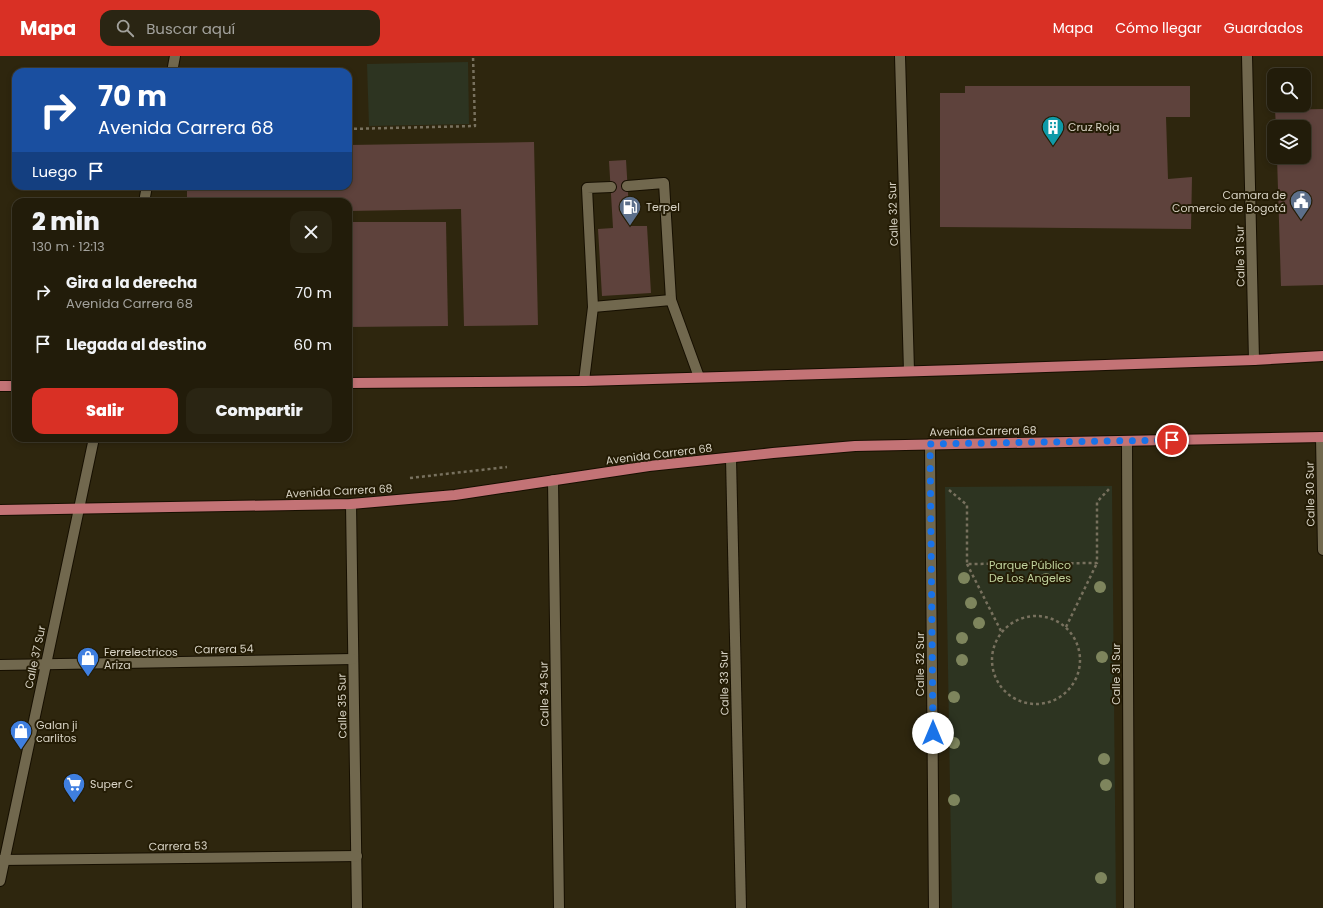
<!DOCTYPE html>
<html lang="es">
<head>
<meta charset="utf-8">
<style>
	:root { --surface:#221c0a; --page:#2a2513; --text:#f1f3f6; --muted:#a2a19c; --line:#3f3a2b; --accent:#d93025 }
	body { margin:0; font-family:Poppins,sans-serif; background:var(--page); color:var(--text); height:100vh; display:flex; flex-direction:column; font-size:15px; white-space:nowrap }
	* { box-sizing:border-box; margin:0 }
	p { font-size:13px; color:var(--muted) }
	.icon { flex:none; width:22px; height:22px; fill:none; stroke:currentColor; stroke-width:2; stroke-linecap:round; stroke-linejoin:round }
	.map { position:relative; flex:1; overflow:hidden }
	.panel { position:absolute; left:12px; top:142px; width:340px; height:244px; display:flex; flex-direction:column; background:var(--surface); border-radius:12px; box-shadow:0 2px 6px #0003,0 0 0 1px var(--line) }
	.panel>* { flex:none }
	.guide { position:absolute; left:12px; top:12px; width:340px; height:122px; border-radius:12px; box-shadow:0 2px 6px #0003,0 0 0 1px var(--line); background:#1a4fa0; color:#fff; overflow:hidden }
	.tools { position:absolute; left:1267px; top:12px; display:grid; gap:8px }
	.tools a { display:grid; place-items:center; width:44px; height:44px; border-radius:8px; background:var(--surface); box-shadow:0 2px 6px #0003,0 0 0 1px var(--line); font-size:20px }
	.pin { position:absolute; display:grid; place-items:center; width:34px; height:34px; color:#fff; margin:-17px; border:2px solid #fff; border-radius:50%; box-shadow:0 1px 4px #0007 }
	.me { position:absolute; width:44px; margin:-22px; rotate:0deg; stroke-linejoin:round; filter:drop-shadow(0 0 3px #0008) }
	.turn { display:flex; align-items:center; gap:14px; height:84px; padding:0 20px; font-size:18px }
	.turn .icon { width:52px; height:52px; stroke-width:2.5 }
	.turn b { display:block; font-size:28px; line-height:34px }
	.then { display:flex; align-items:center; height:38px; padding:0 20px; background:#0003; gap:8px; font-size:15px }
	.round { display:grid; place-items:center; flex:none; width:42px; height:42px; border-radius:12px; background:var(--page) }
	.summary { display:flex; align-items:center; justify-content:space-between; height:68px; padding:0 20px }
	h1 { font-size:24px; font-weight:800; line-height:30px }
	.cta { display:flex; gap:8px; margin-top:auto; padding:8px 20px }
	.cta a { flex:1; height:46px; border-radius:12px; background:var(--accent); color:#fff; font-size:16px; font-weight:800; line-height:46px; text-align:center }
	.cta a+a { background:var(--page); color:var(--text) }
	ul { padding:0; list-style:none }
	li { display:flex; align-items:center; gap:12px; height:52px; padding:0 20px }
	li div { flex:1 }
	li b { display:block; font-size:15px }
	li em { font-style:normal }
	header { display:flex; align-items:center; gap:24px; box-sizing:border-box; height:56px; padding:0 20px; background:var(--accent); color:#fff }
	header strong { font-size:19px }
	nav { display:flex; gap:22px; margin-inline-start:auto; font-size:14px }
	.search { width:280px; height:36px; background:var(--page); display:flex; align-items:center; gap:10px; box-sizing:border-box; padding:0 14px; border-radius:12px; color:var(--muted); font-size:15px }
	.map>svg:first-child { display:block }
	.green { fill:#2d3421 }
	.building { fill:#5e423c }
	.lines { fill:none; stroke-linecap:round; stroke-linejoin:round }
	.lane-casing { stroke:#160f00; stroke-width:12 }
	.street-casing { stroke:#160f00; stroke-width:12 }
	.secondary-casing { stroke:#160f00; stroke-width:12 }
	.primary-casing { stroke:#160f00; stroke-width:12 }
	.path { stroke:#78715e; stroke-width:2.5; stroke-dasharray:3 3; stroke-linecap:butt }
	.lane { stroke:#71684e; stroke-width:10 }
	.street { stroke:#71684e; stroke-width:10 }
	.secondary { stroke:#71684e; stroke-width:10 }
	.primary { stroke:#c37376; stroke-width:10 }
	.tree { fill:#7e855d }
	.route { stroke:#1a73e8; stroke-width:7; stroke-dasharray:0 12.6 }
	.labels { text-anchor:middle; dominant-baseline:central; stroke-width:4; stroke-linejoin:round; paint-order:stroke }
	.poi-label { font-size:11px; fill:#d8d3c5; stroke:#241c05; text-anchor:start }
	.street-label { font-size:11px; fill:#d8d3c5; stroke:#241c05 }
	.park-label { font-size:11px; fill:#c0d29d; stroke:#241c05 }
</style>
</head>
<body>
<header>
<strong>Mapa</strong>
<div class="search"><svg class="icon" aria-label="search" viewBox="0 0 24 24"><circle cx="10" cy="10" r="6"/><path d="M15 15l6 6"/></svg>Buscar aquí</div>
<nav><a>Mapa</a><a>Cómo llegar</a><a>Guardados</a></nav>
</header>
<div class="map">
<svg width="1323" height="852" viewBox="0 0 1323 852">
	<rect width="100%" height="100%" fill="#2e260e"/>
	<g class="green">
		<path d="M468 6 469 68 369 70 367 8Z"/>
		<path d="M341 12V16H210V13Z"/>
		<path d="M1112 430 1116 852H952L945 431Z"/>
	</g>
	<g class="building">
		<path d="M965 30H1190V61H1166L1168 123 1192 121 1191 173 940 171V37H965Z"/>
		<path d="M1323 53V229L1281 230 1277 101H1304V71H1276L1275 54Z"/>
		<path d="M534 86 538 269 464 270 461 153 348 155V146H187V130H348V89Z"/>
		<path d="M626 104 630 170H647L651 237 602 240 598 173 613 172 609 105Z"/>
		<path d="M348 166H446L448 270 348 271Z"/>
	</g>
	<g class="lines">
		<g class="lane-casing">
			<g id="lane">
				<path d="M627 130 664 127 671 244 699 321"/>
				<path d="M593 251 671 244"/>
				<path d="M584 325 593 251 587 132 611 131"/>
			</g>
		</g>
		<g class="street-casing">
			<g id="street">
				<path d="M900 0 909 315"/>
				<path d="M1247 0 1254 304"/>
				<path d="M1321 381 1323 494"/>
				<path d="M1127 385 1129 852"/>
				<path d="M930 388 934 852"/>
				<path d="M553 424 559 852"/>
				<path d="M351 448 357 852"/>
				<path d="M0 609 353 603"/>
				<path d="M0 804 357 800"/>
			</g>
		</g>
		<g class="secondary-casing">
			<g id="secondary">
				<path d="M172 16 175 0"/>
				<path d="M144 146 147 130"/>
				<path d="M731 402 741 852"/>
				<path d="M0 825 94 382"/>
			</g>
		</g>
		<g class="primary-casing">
			<g id="primary">
				<path d="M348 327 584 325 958 314 1254 304 1323 300"/>
				<path d="M0 330H16"/>
				<path d="M0 454 351 448 455 439 649 410 773 397 855 390 1323 381"/>
			</g>
		</g>
		<g class="path">
			<path d="M348 73 475 70 473 0"/>
			<path d="M410 422 507 411"/>
			<path d="M949 434 967 449V508L1097 507V446L1109 433"/>
			<path d="M967 508 1002 577"/>
			<circle cx="1036" cy="604" r="44"/>
			<path d="M1066 571 1097 507"/>
		</g>
		<use href="#lane" class="lane"/>
		<use href="#street" class="street"/>
		<use href="#secondary" class="secondary"/>
		<use href="#primary" class="primary"/>
	</g>
	<g class="tree">
		<circle cx="964" cy="522" r="6"/>
		<circle cx="1046" cy="523" r="6"/>
		<circle cx="1100" cy="531" r="6"/>
		<circle cx="971" cy="547" r="6"/>
		<circle cx="979" cy="567" r="6"/>
		<circle cx="962" cy="582" r="6"/>
		<circle cx="1102" cy="601" r="6"/>
		<circle cx="962" cy="604" r="6"/>
		<circle cx="954" cy="641" r="6"/>
		<circle cx="954" cy="687" r="6"/>
		<circle cx="1104" cy="703" r="6"/>
		<circle cx="1106" cy="729" r="6"/>
		<circle cx="954" cy="744" r="6"/>
		<circle cx="1101" cy="822" r="6"/>
	</g>
	<g class="lines">
		<path class="route" d="M933 677 930 388 1172 384"/>
	</g>
	<defs>
		<g id="building-pin" transform="scale(1.15)"><path d="M0 17L-7.5 6A9.5 9.5 0 1 1 7.5 6Z" fill="#0f9aa8" stroke="#241c05"/><path d="M-4-6H4V6H1V3H-1V6H-4ZM-2.5-4.3h1.7v1.8h-1.7ZM.8-4.3h1.7v1.8H.8ZM-2.5-1h1.7V.8h-1.7ZM.8-1h1.7V.8H.8Z" fill="#fff"/></g>
		<g id="civic-pin" transform="scale(1.15)"><path d="M0 17L-7.5 6A9.5 9.5 0 1 1 7.5 6Z" fill="#5c6f8a" stroke="#241c05"/><path d="M-.6-6.5H3V-4.5H.6V-3L4-1V1h2V6H-6V1h2V-1L-.6-3ZM-1.2 2.5V6h2.4V2.5Z" fill="#fff"/></g>
		<g id="fuel-pin" transform="scale(1.15)"><path d="M0 17L-7.5 6A9.5 9.5 0 1 1 7.5 6Z" fill="#5c6f8a" stroke="#241c05"/><path d="M-5.5-6h7V0h2V4h1.3V-2.5L3-4.5l.8-.8L6-3V5H2.5V1h-1V6h-7ZM-4.2-4.7v3.2H.2V-4.7Z" fill="#fff"/></g>
		<g id="shop-pin" transform="scale(1.15)"><path d="M0 17L-7.5 6A9.5 9.5 0 1 1 7.5 6Z" fill="#3f7fe0" stroke="#241c05"/><path d="M-5-2.5h2.3a2.7 3.5 0 0 1 5.4 0H5L5.5 6h-11ZM-1.5-2.5h3a1.5 2.3 0 0 0-3 0Z" fill="#fff"/></g>
		<g id="supermarket-pin" transform="scale(1.15)"><path d="M0 17L-7.5 6A9.5 9.5 0 1 1 7.5 6Z" fill="#3f7fe0" stroke="#241c05"/><path d="M-6-5.5h2.5l.6 2H6L4.5 2H-2.5L-4.4-4H-6ZM-1.5 3.2a1.3 1.3 0 1 0 .1 0ZM3 3.2a1.3 1.3 0 1 0 .1 0Z" fill="#fff"/></g>
	</defs>
	<g fill-rule="evenodd">
		<use href="#building-pin" x="1053" y="71"/>
		<use href="#civic-pin" x="1301" y="145"/>
		<use href="#fuel-pin" x="630" y="151"/>
		<use href="#shop-pin" x="88" y="602"/>
		<use href="#shop-pin" x="21" y="675"/>
		<use href="#supermarket-pin" x="74" y="728"/>
	</g>
	<g class="labels">
		<g class="poi-label">
			<text x="1068" y="71">Cruz Roja</text>
			<text x="1286" y="139" text-anchor="end">Camara de<tspan x="1286" dy="13">Comercio de Bogotá</tspan></text>
			<text x="646" y="151">Terpel</text>
			<text x="104" y="596">Ferrelectricos<tspan x="104" dy="13">Ariza</tspan></text>
			<text x="36" y="669">Galan ji<tspan x="36" dy="13">carlitos</tspan></text>
			<text x="90" y="728">Super C</text>
		</g>
		<g class="street-label">
			<text transform="translate(893 158) rotate(-92)">Calle 32 Sur</text>
			<text transform="translate(1240 200) rotate(-91)">Calle 31 Sur</text>
			<text transform="translate(983 375) rotate(-1)">Avenida Carrera 68</text>
			<text transform="translate(659 398) rotate(-7)">Avenida Carrera 68</text>
			<text transform="translate(339 435) rotate(-3)">Avenida Carrera 68</text>
			<text transform="translate(1310 438) rotate(-91)">Calle 30 Sur</text>
			<text transform="translate(224 593) rotate(-1)">Carrera 54</text>
			<text transform="translate(35 601) rotate(-78)">Calle 37 Sur</text>
			<text transform="translate(920 608) rotate(-90)">Calle 32 Sur</text>
			<text transform="translate(1116 618) rotate(-90)">Calle 31 Sur</text>
			<text transform="translate(724 627) rotate(-91)">Calle 33 Sur</text>
			<text transform="translate(544 638) rotate(-91)">Calle 34 Sur</text>
			<text transform="translate(342 650) rotate(-91)">Calle 35 Sur</text>
			<text transform="translate(178 790) rotate(-1)">Carrera 53</text>
		</g>
		<g class="park-label">
			<text x="1030" y="509">Parque Público<tspan x="1030" dy="13">De Los Angeles</tspan></text>
		</g>
	</g>
</svg>
<div class="tools">
<a><svg class="icon" aria-label="search" viewBox="0 0 24 24"><circle cx="10" cy="10" r="6"/><path d="M15 15l6 6"/></svg></a>
<a><svg class="icon" aria-label="layers" viewBox="0 0 24 24"><path d="M12 4l9 5-9 5-9-5zM3 14l9 5 9-5"/></svg></a>
</div>
<div class="pin" style="left:1172px;top:384px;background:#d93025"><svg class="icon" aria-label="arrive" viewBox="0 0 24 24"><path d="M6 21V4h12l-3 4 3 4H6"/></svg></div>
<svg class="me" style="left:933px;top:677px" viewBox="-20 -20 40 40"><circle r="19" fill="#fff"/><path d="M0-13L10 11 0 6-10 11z" fill="#1a73e8"/></svg>
<div class="guide">
<div class="turn"><svg class="icon" aria-label="right" viewBox="0 0 24 24"><path d="M7 20v-9h11M14 6l5 5-5 5"/></svg><div><b>70 m</b>Avenida Carrera 68</div></div>
<div class="then">Luego<svg class="icon" aria-label="arrive" viewBox="0 0 24 24"><path d="M6 21V4h12l-3 4 3 4H6"/></svg></div>
</div>
<section class="panel">
<div class="summary"><div><h1>2 min</h1><p>130 m · 12:13</p></div><a class="round"><svg class="icon" aria-label="close" viewBox="0 0 24 24"><path d="M6 6l12 12M18 6L6 18"/></svg></a></div>
<ul>
<li><svg class="icon" aria-label="right" viewBox="0 0 24 24"><path d="M7 20v-9h11M14 6l5 5-5 5"/></svg><div><b>Gira a la derecha</b><p>Avenida Carrera 68</p></div><em>70 m</em></li>
<li><svg class="icon" aria-label="arrive" viewBox="0 0 24 24"><path d="M6 21V4h12l-3 4 3 4H6"/></svg><div><b>Llegada al destino</b></div><em>60 m</em></li>
</ul>
<div class="cta"><a>Salir</a><a>Compartir</a></div>
</section>
</div>
</body>
</html>
